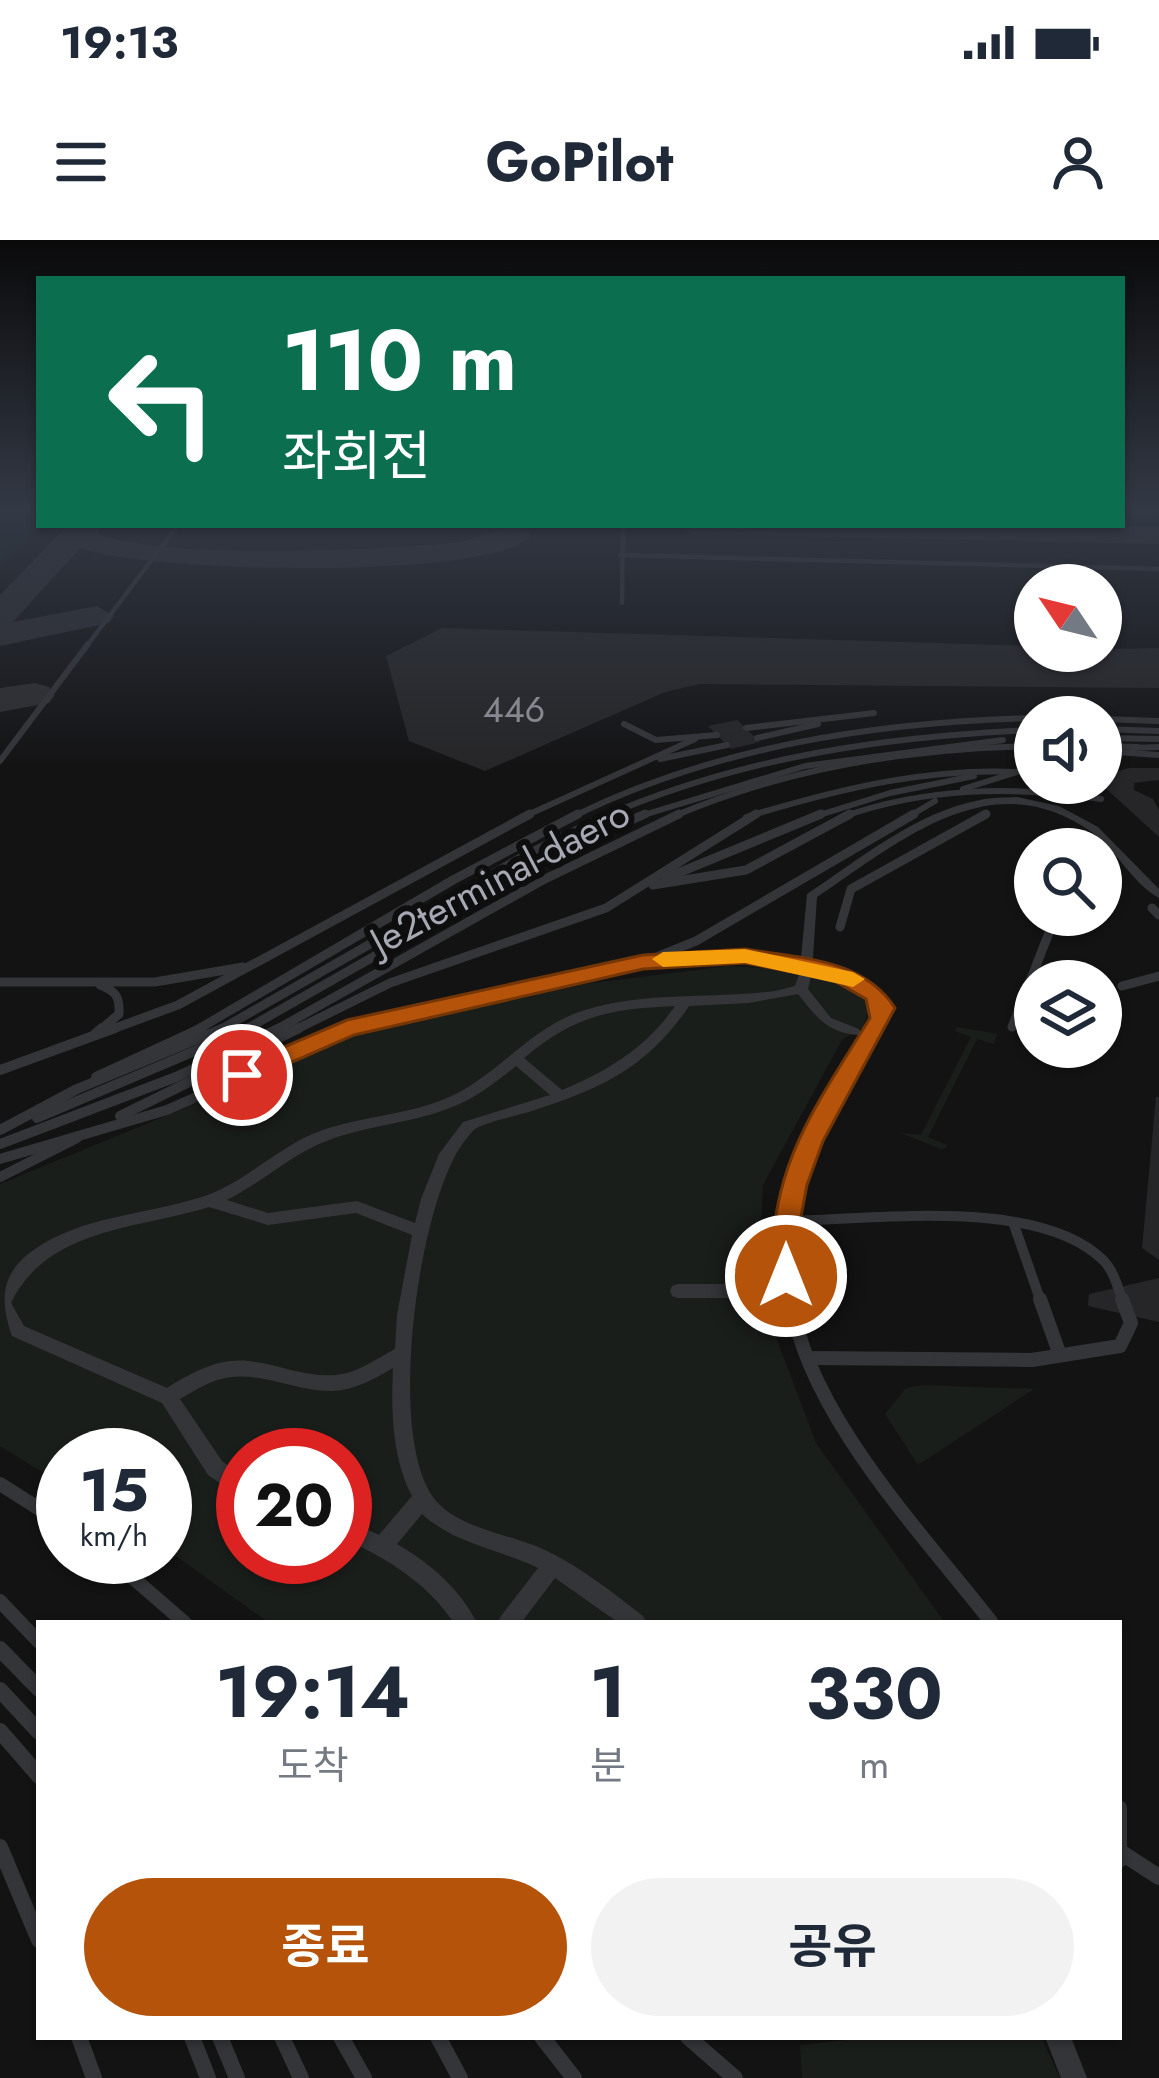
<!DOCTYPE html>
<html lang="ko">
<head>
<meta charset="utf-8">
<style>
	:root { --surface:#fff; --page:#f2f2f3; --text:#1f2937; --muted:#747a83; --accent:#b45309 }
	body { margin:0; font-family:Jost,"Noto Sans KR",sans-serif; background:var(--page); color:var(--text); height:100vh; display:flex; flex-direction:column; font-size:45px; white-space:nowrap }
	* { box-sizing:border-box; margin:0 }
	p { font-size:39px; color:var(--muted) }
	.icon { flex:none; width:66px; height:66px; fill:none; stroke:currentColor; stroke-width:2; stroke-linecap:round; stroke-linejoin:round }
	.map { position:relative; flex:1; overflow:hidden }
	.drawer { position:absolute; left:36px; top:1380px; width:1086px; height:420px; display:flex; flex-direction:column; background:var(--surface); border-radius:0px; box-shadow:0 3px 9px #0004 }
	.drawer>* { flex:none }
	.top-card { position:absolute; left:36px; top:36px; width:1089px; height:252px; border-radius:0px; box-shadow:0 3px 9px #0004; background:#0b6e4f; color:#fff; overflow:hidden }
	.needle { width:78px; rotate:305deg }
	.buttons { position:absolute; left:1014px; top:324px; display:grid; gap:24px }
	.buttons a { display:grid; place-items:center; width:108px; height:108px; border-radius:50%; background:var(--surface); box-shadow:0 3px 9px #0004; font-size:60px }
	.speed { position:absolute; left:36px; top:1188px; display:flex; gap:24px; font-size:60px; font-weight:700; text-align:center }
	.speed>* { display:grid; place-content:center; width:156px; height:156px; border-radius:50%; background:var(--surface); box-shadow:0 3px 9px #0004; line-height:1 }
	.speed small { font-size:30px; font-weight:400 }
	.speed .limit { border:18px solid #d22; background:#fff; color:#111 }
	.pin { position:absolute; display:grid; place-items:center; width:102px; height:102px; color:#fff; margin:-51px; border:6px solid #fff; border-radius:50%; box-shadow:0 3px 12px #0007 }
	.me { position:absolute; width:132px; margin:-66px; rotate:0deg; stroke-linejoin:round; filter:drop-shadow(0 0 9px #0008) }
	.turn { display:flex; align-items:center; gap:42px; height:252px; padding:0 48px; font-size:54px }
	.turn .icon { width:156px; height:156px; stroke-width:2.5 }
	.turn b { display:block; font-size:84px; line-height:102px }
	.eta { display:flex; justify-content:space-evenly; align-items:center; height:204px; text-align:center }
	.eta b { font-size:72px; font-weight:700; line-height:84px }
	.button { display:flex; gap:24px; margin-top:auto; padding:24px 48px }
	.button a { flex:1; height:138px; border-radius:72px; background:var(--accent); color:#fff; font-size:48px; font-weight:700; line-height:138px; text-align:center }
	.button a+a { background:var(--page); color:var(--text) }
	.status { display:flex; justify-content:space-between; align-items:center; height:84px; padding:0 60px; background:var(--surface); direction:ltr }
	.status svg { height:33px; fill:currentColor }
	header { display:flex; justify-content:space-between; align-items:center; height:156px; padding:0 48px; background:var(--surface); font-size:54px; font-weight:700 }
	.map>svg:first-child { display:block }
	.green { fill:#1a1e1b; fill-rule:evenodd }
	.lines { fill:none; stroke-linecap:round; stroke-linejoin:round }
	.taxiway { fill:#2e2e31; fill-rule:evenodd }
	.building { fill:#262628 }
	.service-far5 { stroke:#343539; stroke-width:4.5 }
	.service-far4 { stroke:#343539; stroke-width:6 }
	.service-far3 { stroke:#343539; stroke-width:9 }
	.service-far2 { stroke:#343539; stroke-width:10 }
	.service-far1 { stroke:#343539; stroke-width:14 }
	.service { stroke:#343539; stroke-width:16 }
	.pedestrian { fill:#343539; fill-rule:evenodd }
	.route { fill:#b45309; stroke:#753606; stroke-width:3 }
	.slow { fill:#f59e0b }
	.labels { text-anchor:middle; dominant-baseline:central; stroke-width:12; stroke-linejoin:round; paint-order:stroke }
	.far-number-label { font-size:36px; fill:#858890 }
	.far-street-label { font-size:39px; fill:#a6a9b3; stroke:#0e0e0f }
</style>
</head>
<body>
<div class="status"><b>19:13</b><svg viewBox="0 0 49 12"><path d="M0 12V9h3v3zM5 12V6h3v6zM10 12V3h3v9zM15 12V0h3v12zM26 1h20v11H26zM47 4h2v5h-2z"/></svg></div>
<header><svg class="icon" aria-label="menu" viewBox="0 0 24 24"><path d="M4 6h16M4 12h16M4 18h16"/></svg>GoPilot<svg class="icon" aria-label="person" viewBox="0 0 24 24"><circle cx="12" cy="8" r="4"/><path d="M4 21q1-7 8-7t8 7"/></svg></header>
<div class="map">
<svg width="1159" height="1838" viewBox="0 0 1159 1838">
	<rect width="100%" height="100%" fill="#131314"/>
	<g class="green">
		<path d="M0 272H39L40 285 0 324Z"/>
		<path d="M728 726C773 728 819 732 861 752L869 770 863 787 842 800 763 945 759 1031 771 1084 816 1203 945 1383H269L165 1308V1215H63V1245L0 1206V944L241 845 333 800 585 744ZM243 1215H345V1317H243Z"/>
		<path d="M957 787 997 794 994 804 977 799 928 897 947 905 943 910 901 893 921 895 971 797 955 791Z"/>
		<path d="M924 1145 1034 1149 918 1225 885 1174 906 1148Z"/>
		<path d="M875 1797H1041L1060 1838H802L800 1805Z"/>
	</g>
	<g class="lines">
		<g class="taxiway">
			<path d="M68 285H100L98 294C168 320 364 310 444 304 470 302 491 292 516 286L531 295C493 342 141 332 80 308L13 382 97 366 114 376 109 383 0 406V355Z"/>
			<path d="M676 285 1159 286V304L691 294Z"/>
			<path d="M35 443 49 447 55 455 49 463 0 472V448Z"/>
		</g>
	</g>
	<g class="building">
		<path d="M442 388 1035 406V411L1159 408V448L700 444 665 452 485 531 409 501 386 416Z"/>
		<path d="M737 480 760 502 731 509 708 486Z"/>
		<path d="M1129 528H1159V540L1134 543V550L1153 559 1159 570V597L1101 544 1104 535Z"/>
		<path d="M1156 857H1159V1020L1142 1008Z"/>
		<path d="M1159 1038V1082L1088 1066 1089 1054Z"/>
	</g>
	<g class="lines">
		<g class="service-far5">
			<path d="M620 315 1159 329"/>
			<path d="M622 363 623 285"/>
			<path d="M86 407 178 285"/>
		</g>
		<g class="service-far4">
			<path d="M1101 479 1159 481"/>
			<path d="M624 484 656 500 717 495"/>
			<path d="M746 488 874 473"/>
			<path d="M1101 489 1159 491"/>
			<path d="M757 498 818 484"/>
			<path d="M1101 498 1159 499"/>
			<path d="M1101 506 1138 507"/>
			<path d="M1132 508 1159 507"/>
			<path d="M1101 511 1159 515"/>
			<path d="M660 519 727 505"/>
			<path d="M0 521 88 404"/>
			<path d="M1078 543 1086 545"/>
			<path d="M963 549 1014 533"/>
			<path d="M523 577 695 499"/>
			<path d="M572 577C716 506 876 482 1035 478"/>
			<path d="M603 577C741 517 886 496 1035 490"/>
			<path d="M637 577 805 526 1003 500"/>
			<path d="M672 577C788 527 910 508 1035 506"/>
			<path d="M746 577C842 548 935 525 1035 533"/>
			<path d="M813 577 890 553 974 536"/>
			<path d="M842 577C927 547 1013 546 1101 559"/>
			<path d="M908 577 935 561"/>
			<path d="M981 577 986 574"/>
		</g>
		<g class="service-far3">
			<path d="M666 638 821 574"/>
			<path d="M653 645 746 630 850 574"/>
			<path d="M1152 668 1159 675"/>
			<path d="M840 687 851 649 986 574"/>
			<path d="M659 716 696 701 914 574"/>
			<path d="M0 742H155L243 727"/>
			<path d="M1122 746 1159 736"/>
			<path d="M1012 787 1056 675"/>
			<path d="M99 791 119 774C120 757 116 751 100 745"/>
			<path d="M107 791 178 765 530 574"/>
			<path d="M195 791 453 640 578 574"/>
			<path d="M218 791 524 616 610 574"/>
			<path d="M243 791 554 614 645 574"/>
			<path d="M274 791 541 641 679 574"/>
			<path d="M293 791 390 743 606 668 756 574"/>
			<path d="M343 791C389 776 439 768 487 757 594 733 798 672 883 768L875 791"/>
		</g>
		<g class="service-far2">
			<path d="M95 794 102 788"/>
			<path d="M0 830 115 788"/>
			<path d="M96 837 202 788"/>
			<path d="M120 876 299 788"/>
			<path d="M37 878 249 788"/>
			<path d="M0 890 77 849 224 788"/>
			<path d="M0 904 176 837 280 788"/>
			<path d="M0 919 167 870 352 788"/>
			<path d="M0 937 77 898"/>
			<path d="M786 981C871 980 1038 956 1103 1020 1114 1031 1118 1048 1123 1062"/>
			<path d="M1013 982 1041 1062"/>
			<path d="M792 1062C776 945 817 884 877 788"/>
		</g>
		<g class="service-far1">
			<path d="M791 1059C807 1174 923 1294 992 1383"/>
			<path d="M1040 1059 1060 1115"/>
			<path d="M810 1118 1032 1120 1120 1106 1131 1083 1122 1059"/>
			<path d="M0 1244 63 1284"/>
			<path d="M109 1317 185 1383"/>
			<path d="M0 1361 39 1402"/>
		</g>
		<g class="service">
			<path d="M0 1409 39 1449"/>
			<path d="M0 1450 39 1492"/>
			<path d="M0 1491 39 1536"/>
			<path d="M1119 1568V1620"/>
			<path d="M0 1607 39 1700"/>
			<path d="M1122 1613 1159 1637"/>
			<path d="M79 1797 94 1838"/>
			<path d="M192 1797 208 1838"/>
			<path d="M220 1797 237 1838"/>
			<path d="M282 1797 301 1838"/>
			<path d="M341 1797 364 1838"/>
			<path d="M438 1797 460 1838"/>
			<path d="M542 1797 574 1838"/>
			<path d="M688 1797 735 1838"/>
		</g>
		<g class="pedestrian">
			<path d="M1017 557 1059 566 1098 587 1159 649V658C1132 643 1118 612 1093 593 992 520 901 601 817 657L813 718 811 721H803L801 718 807 654C860 619 916 572 980 560 992 557 1005 558 1017 557Z"/>
			<path d="M806 728 812 732 808 749 831 778 859 789 861 792 859 795C829 794 815 776 798 754L749 763 689 766C648 827 602 848 535 870 520 875 487 882 475 889 472 891 465 901 463 903 418 965 384 1203 437 1262 461 1289 513 1295 545 1310 581 1327 612 1352 643 1376L647 1383H619L555 1338 521 1383H497L501 1376 538 1328C499 1309 455 1304 422 1274L397 1304C430 1323 460 1349 477 1383H454C427 1343 388 1319 345 1299V1279L379 1295 412 1256C392 1218 391 1170 393 1128 375 1139 354 1150 333 1151 298 1152 265 1133 231 1137 212 1139 196 1150 180 1159L222 1221 243 1237V1259L208 1235 162 1163 12 1096C0 1061 0 1035 32 1011 82 975 148 975 205 956 245 942 276 909 315 893 358 876 405 876 447 858 498 836 531 786 585 770 646 751 713 759 775 751L795 746 800 732ZM675 766C647 807 608 831 562 850L524 818C575 775 610 769 675 766ZM516 826 550 855 463 882 439 914 421 959 415 983 357 961 268 973 227 960C261 943 289 916 324 902 365 885 411 884 452 867 476 858 496 842 516 826ZM209 967 268 985 356 973 412 995 397 1075 395 1109C378 1118 361 1130 343 1134 311 1140 279 1124 248 1121 218 1118 191 1133 167 1148L24 1086 11 1063C47 988 138 989 209 967Z"/>
			<path d="M678 1044H766L772 1046 774 1051 772 1056 766 1058H678L672 1056 670 1051 672 1046Z"/>
			<path d="M1045 1797H1071L1087 1838H1061Z"/>
		</g>
	</g>
	<linearGradient id="sky" x2="0" y2="1"><stop stop-color="#0a0a0b"/><stop offset="0.51" stop-color="#333945"/><stop offset="1" stop-color="#333945" stop-opacity="0"/></linearGradient>
	<rect width="1159" height="529" fill="url(#sky)"/>
	<path class="route" d="M745 709C798 718 863 718 895 768L823 901 807 945 800 982 801 1036 786 1049 771 1036C771 923 813 871 870 778L866 759 831 739 745 723 643 729 354 795 242 844 229 835 233 829 347 780 643 715Z"/>
	<path class="slow" d="M745 709 853 732 865 739 853 747 745 723 663 727 652 719 663 712Z"/>
	<g class="labels">
		<g class="far-number-label">
			<text x="514" y="469">446</text>
		</g>
		<g class="far-street-label">
			<text transform="translate(500 637) rotate(-28)">Je2terminal-daero</text>
		</g>
	</g>
</svg>
<div class="buttons">
<a><svg class="needle" viewBox="-14 -14 28 28"><path d="M0-13l5 13h-10z" fill="#e53935"/><path d="M0 13l5-13h-10z" fill="#747a83"/></svg></a>
<a><svg class="icon" aria-label="sound" viewBox="0 0 24 24"><path d="M4 9h4l5-4v14l-5-4H4zM17 9q2 3 0 6"/></svg></a>
<a><svg class="icon" aria-label="search" viewBox="0 0 24 24"><circle cx="10" cy="10" r="6"/><path d="M15 15l6 6"/></svg></a>
<a><svg class="icon" aria-label="layers" viewBox="0 0 24 24"><path d="M12 4l9 5-9 5-9-5zM3 14l9 5 9-5"/></svg></a>
</div>
<div class="speed"><div>15<small>km/h</small></div><div class="limit">20</div></div>
<div class="pin" style="left:242px;top:835px;background:#d93025"><svg class="icon" aria-label="arrive" viewBox="0 0 24 24"><path d="M6 21V4h12l-3 4 3 4H6"/></svg></div>
<svg class="me" style="left:786px;top:1036px" viewBox="-20 -20 40 40"><circle r="17" fill="#b45309" stroke="#fff" stroke-width="3"/><path d="M0-11L8 9 0 5-8 9z" fill="#fff"/></svg>
<div class="top-card">
<div class="turn"><svg class="icon" aria-label="left" viewBox="0 0 24 24"><path d="M17 20v-9H6M10 6l-5 5 5 5"/></svg><div><b>110 m</b>좌회전</div></div>
</div>
<section class="drawer">
<div class="eta">
<div><b>19:14</b><p>도착</p></div>
<div><b>1</b><p>분</p></div>
<div><b>330</b><p>m</p></div>
</div>
<div class="button"><a>종료</a><a>공유</a></div>
</section>
</div>
</body>
</html>
